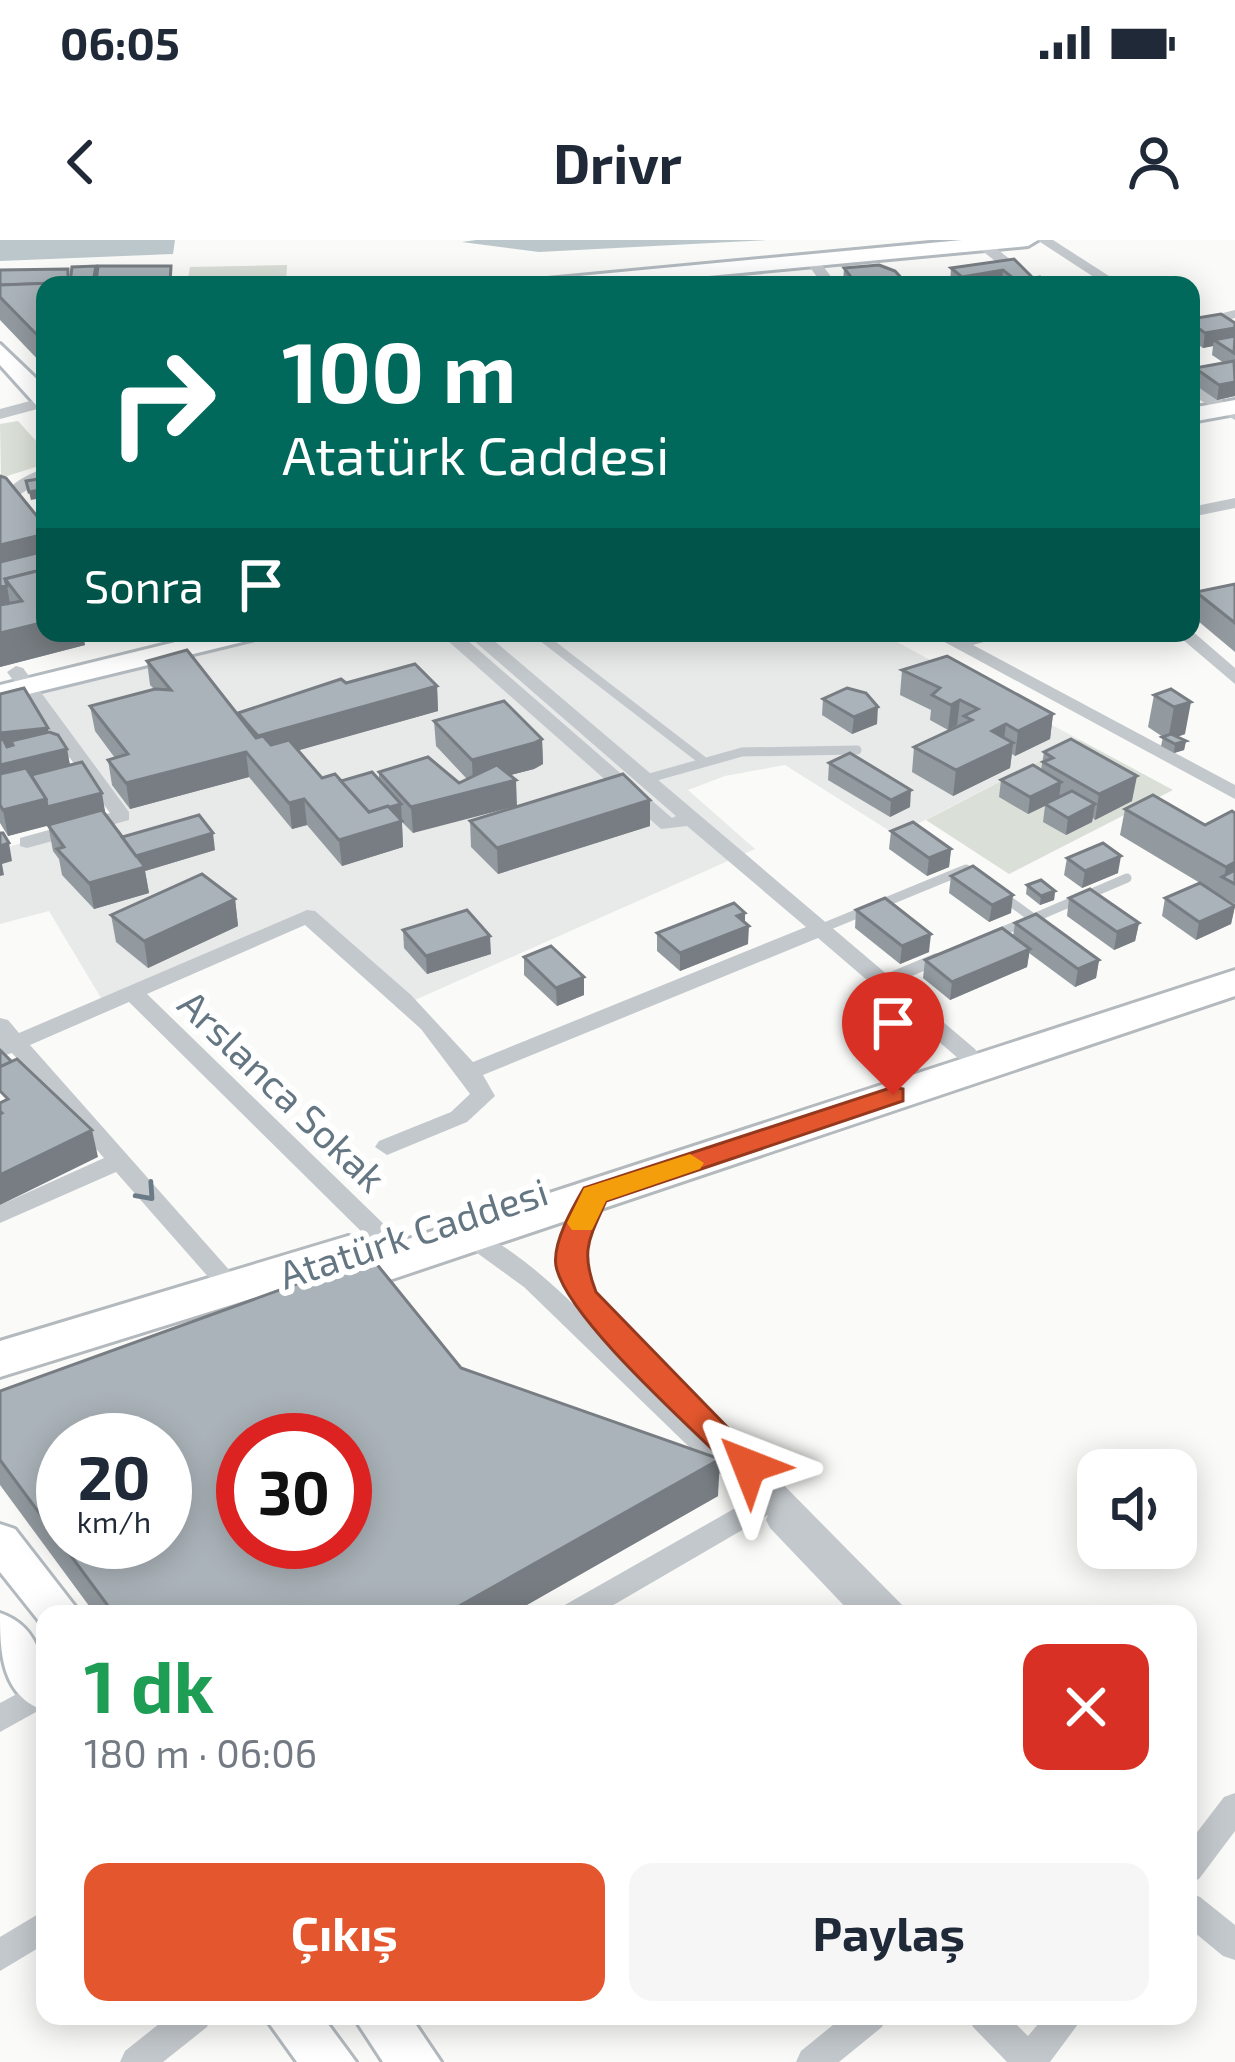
<!DOCTYPE html>
<html lang="tr">
<head>
<meta charset="utf-8">
<style>
	:root { --surface:#fff; --page:#f6f6f7; --text:#1f2937; --muted:#747a83; --accent:#e4572e }
	body { margin:0; font-family:"Exo 2",sans-serif; background:var(--page); color:var(--text); height:100vh; display:flex; flex-direction:column; font-size:45px; white-space:nowrap }
	* { box-sizing:border-box; margin:0 }
	p { font-size:39px; color:var(--muted) }
	.icon { flex:none; width:66px; height:66px; fill:none; stroke:currentColor; stroke-width:2; stroke-linecap:round; stroke-linejoin:round }
	.map { position:relative; flex:1; overflow:hidden }
	.sheet { position:absolute; left:36px; top:1365px; width:1161px; height:420px; display:flex; flex-direction:column; background:var(--surface); border-radius:24px; box-shadow:0 6px 30px #0003 }
	.sheet>* { flex:none }
	.hud { position:absolute; left:36px; top:36px; width:1164px; height:366px; border-radius:24px; box-shadow:0 6px 30px #0003; background:#00695c; color:#fff; overflow:hidden }
	.fabs { position:absolute; left:1077px; top:1209px; display:grid; gap:24px }
	.fabs a { display:grid; place-items:center; width:120px; height:120px; border-radius:24px; background:var(--surface); box-shadow:0 6px 30px #0003; font-size:60px }
	.speed { position:absolute; left:36px; top:1173px; display:flex; gap:24px; font-size:60px; font-weight:700; text-align:center }
	.speed>* { display:grid; place-content:center; width:156px; height:156px; border-radius:50%; background:var(--surface); box-shadow:0 6px 30px #0003; line-height:1 }
	.speed small { font-size:30px; font-weight:400 }
	.speed .limit { border:18px solid #d22; background:#fff; color:#111 }
	.pin { position:absolute; display:grid; place-items:center; width:102px; height:102px; color:#fff; margin:-123px -51px; border-radius:50% 50% 50% 0; rotate:-45deg; box-shadow:0 0 12px #0007 }
	.pin .icon { rotate:45deg }
	.me { position:absolute; width:132px; margin:-66px; rotate:315deg; stroke-linejoin:round; filter:drop-shadow(0 0 9px #0008) }
	.turn { display:flex; align-items:center; gap:42px; height:252px; padding:0 48px; font-size:54px }
	.turn .icon { width:156px; height:156px; stroke-width:2.5 }
	.turn b { display:block; font-size:84px; line-height:102px }
	.then { display:flex; align-items:center; height:114px; padding:0 48px; background:#0003; gap:24px; font-size:45px }
	.round { display:grid; place-items:center; flex:none; width:126px; height:126px; border-radius:24px; background:var(--page) }
	.overview { display:flex; align-items:center; justify-content:space-between; height:204px; padding:0 48px }
	h1 { font-size:72px; font-weight:700; line-height:90px; color:#1e9e55 }
	.primary-button { display:flex; gap:24px; margin-top:auto; padding:24px 48px }
	.primary-button a { flex:1; height:138px; border-radius:24px; background:var(--accent); color:#fff; font-size:48px; font-weight:700; line-height:138px; text-align:center }
	.primary-button a+a { background:var(--page); color:var(--text) }
	.status { display:flex; justify-content:space-between; align-items:center; height:84px; padding:0 60px; background:var(--surface); direction:ltr }
	.status svg { height:33px; fill:currentColor }
	header { display:flex; justify-content:space-between; align-items:center; height:156px; padding:0 48px; background:var(--surface); font-size:54px; font-weight:700 }
	.map>svg:first-child { display:block }
	.built { fill:#e8e9e9 }
	.green { fill:#dadfd7 }
	.water { fill:#bbc7cb }
	.lines { fill:none; stroke-linecap:round; stroke-linejoin:round }
	.secondary-casing { stroke:#b3babf; stroke-width:6 }
	.highway-casing { stroke:#b4b9bd; stroke-width:6 }
	.lane-far1 { stroke:#c3c8cc; stroke-width:9 }
	.lane { stroke:#c3c8cc; stroke-width:12 }
	.street { fill:#c3c8cc; fill-rule:evenodd }
	.secondary { fill:#fff; fill-rule:evenodd }
	.highway { fill:#fff; fill-rule:evenodd }
	.wall { fill:#929a9f }
	.shaded-wall { fill:#777d82 }
	.building { fill:#aab3b9; stroke:#777d82; stroke-width:3; fill-rule:evenodd }
	.oneway { stroke:#6a7a87 }
	.route { fill:#e4572e; stroke:#94391e; stroke-width:3 }
	.slow { fill:#f59e0b }
	.labels { text-anchor:middle; dominant-baseline:central; stroke-width:12; stroke-linejoin:round; paint-order:stroke }
	.street-label { font-size:39px; fill:#657683; stroke:#fff }
</style>
</head>
<body>
<div class="status"><b>06:05</b><svg viewBox="0 0 49 12"><path d="M0 12V9h3v3zM5 12V6h3v6zM10 12V3h3v9zM15 12V0h3v12zM26 1h20v11H26zM47 4h2v5h-2z"/></svg></div>
<header><svg class="icon" aria-label="back" viewBox="0 0 24 24"><path d="M15 5l-7 7 7 7"/></svg>Drivr<svg class="icon" aria-label="person" viewBox="0 0 24 24"><circle cx="12" cy="8" r="4"/><path d="M4 21q1-7 8-7t8 7"/></svg></header>
<div class="map">
<svg width="1235" height="1822" viewBox="0 0 1235 1822">
	<rect width="100%" height="100%" fill="#fafaf8"/>
	<path class="built" d="M285 393H880L1080 500 896 595 785 525 725 536 688 550 755 609 406 764 307 676 104 763 49 671 0 684V609L122 576 35 455Z"/>
	<g class="green">
		<path d="M287 25 286 45H187L190 27Z"/>
		<path d="M18 181 45 211V224L1 238 0 184Z"/>
		<path d="M1080 500 1173 550 1009 634 926 580Z"/>
	</g>
	<g class="water">
		<path d="M0 0H175L173 14 0 21Z"/>
		<path d="M476 0H767L539 12 462 2Z"/>
	</g>
	<g class="lines">
		<g class="secondary-casing">
			<g id="secondary">
				<path d="M962 0H1038L1028 6 614 45H536L547 39Z"/>
				<path d="M0 104 45 147V168L37 166 0 125Z"/>
				<path d="M1235 160V174L1191 182V168Z"/>
				<path d="M212 393H259L255 399 0 461V445Z"/>
				<path d="M0 1284 15 1289 81 1374H45L43 1386 0 1332Z"/>
				<path d="M0 1373C44 1388 45 1431 45 1471 1 1456 0 1412 0 1373Z"/>
				<path d="M264 1776H322L356 1822H297Z"/>
				<path d="M353 1776H410L441 1822H383Z"/>
			</g>
		</g>
		<g class="highway-casing">
			<path id="highway" d="M1235 730V756L339 1057 322 1062 305 1057 299 1044 0 1137V1101L348 996 365 1001 371 1011Z"/>
		</g>
		<g class="lane-far1">
			<path d="M537 393 702 520"/>
			<path d="M646 539 742 512 857 510"/>
			<path d="M1000 654 1033 678"/>
			<path d="M820 689 966 629"/>
			<path d="M994 695 1127 638"/>
		</g>
		<path class="lane" d="M882 742 937 719"/>
		<g class="street">
			<path d="M1037 0H1053L1123 45H1106Z"/>
			<path d="M985 2 990 3 1041 45H1025L980 9 978 6Z"/>
			<path d="M808 19H818L837 45H823L806 22Z"/>
			<path d="M1235 70V78L1191 89V81Z"/>
			<path d="M1191 143 1235 168V180L1191 155Z"/>
			<path d="M45 157V167L0 179V169Z"/>
			<path d="M45 228V240L22 253 10 270H0C0 247 26 235 45 228Z"/>
			<path d="M1235 258V268L1191 277V267Z"/>
			<path d="M1191 390 1235 428V444L1175 393H1191Z"/>
			<path d="M439 393H459L672 578 676 576 465 393H485L975 809 978 814 975 819H959L818 698 483 835 495 856 467 882 387 915 375 907 379 901 451 872 470 854 421 789 305 685 147 754 394 994 398 1000 394 1006H376L129 762 30 805 247 1050 243 1056H225L116 932 0 983V965L104 918 12 813 0 817V778L8 780 19 793 307 670 315 671 411 755 473 822 806 687 687 586 661 589Z"/>
			<path d="M928 393H951L958 397 1016 393 973 405 1235 545V559Z"/>
			<path d="M16 426 23 428 129 572V580L27 608 20 606V598L110 573 7 432Z"/>
			<path d="M594 947 606 955 582 1022 594 1053 911 1374H852L770 1288 766 1280 768 1275 598 1374H558L563 1366 760 1254 737 1231 726 1236 716 1233 524 1047 455 997 458 991C492 982 571 1062 596 1086L574 1063 556 1022 582 955Z"/>
			<path d="M45 1439V1467L0 1492V1463Z"/>
			<path d="M1235 1553V1591L1199 1639 1188 1643V1604L1224 1557Z"/>
			<path d="M1188 1652 1200 1657 1235 1685V1720L1223 1716 1188 1687Z"/>
			<path d="M45 1670V1704L0 1731V1697Z"/>
			<path d="M169 1776H212L207 1787 163 1822H120L125 1811Z"/>
			<path d="M844 1776H887L882 1787 839 1822H796L801 1811Z"/>
			<path d="M968 1776H1008L1028 1796 1045 1776H1084L1050 1822H1007L973 1787Z"/>
		</g>
		<use href="#secondary" class="secondary"/>
		<use href="#highway" class="highway"/>
	</g>
	<g class="wall">
		<path d="M1014 19 1033 38 1052 45H950L951 28Z"/>
		<path d="M96 26 97 35 173 40V45H45V127L0 80V30L68 29 70 43Z"/>
		<path d="M844 28 908 45H845L843 43Z"/>
		<path d="M1191 79 1235 83V156L1217 160 1192 143 1195 128 1224 123 1212 115 1213 106 1203 108 1191 100Z"/>
		<path d="M0 236 85 405 0 427Z"/>
		<path d="M1235 344V412L1192 376 1196 352Z"/>
		<path d="M147 421 238 476V473L346 443 437 446 438 471 298 510 322 538 341 541 379 540V532L459 543 467 539 436 506 434 481 542 499 543 524 534 529 510 535 413 593 402 582 403 607 342 626 307 585 292 589 249 537 130 569 112 545 108 520 115 518 95 491 90 466 154 449 150 445Z"/>
		<path d="M902 430 1053 474 1050 499 1015 516 1012 514 1010 528 953 556 912 532 914 507 948 490 930 480 931 470 900 455Z"/>
		<path d="M1171 449 1185 494 1177 497 1186 501 1184 510 1174 513 1161 506 1163 497 1148 487 1154 455Z"/>
		<path d="M0 454 67 509 70 525 105 571H103L122 597 215 610 145 631 149 653 94 669 62 635 59 619 53 611 48 585 8 596 0 583Z"/>
		<path d="M823 459 877 484 852 494 822 475Z"/>
		<path d="M1044 512 1132 561 1095 580 1093 578 1092 582 1066 595 1043 582 1045 566 1028 574 999 557 1001 540 1041 530Z"/>
		<path d="M829 523 910 567 890 577 828 540Z"/>
		<path d="M1125 569 1205 585 1235 573V664L1120 595Z"/>
		<path d="M470 581 650 586 498 634 471 607Z"/>
		<path d="M891 591 951 609 949 627 927 636 889 609Z"/>
		<path d="M1067 618 1118 633 1082 648 1064 635Z"/>
		<path d="M951 636 1011 673 989 682 949 653Z"/>
		<path d="M1027 645 1055 651 1054 660 1040 665 1026 654Z"/>
		<path d="M1069 658 1139 683 1135 701 1114 710 1067 676Z"/>
		<path d="M1165 658 1235 666 1231 684 1196 700 1162 676Z"/>
		<path d="M235 659 238 686 148 728 116 702 111 675Z"/>
		<path d="M856 670 929 712 900 724 855 688Z"/>
		<path d="M745 682 748 704 680 731 657 711V693Z"/>
		<path d="M1015 683 1099 720 1096 738 1075 747 1029 713 1027 727 950 760 923 738 925 720 1013 696Z"/>
		<path d="M403 690 491 714 427 734 404 708Z"/>
		<path d="M524 717 584 755 557 766 524 735Z"/>
		<path d="M461 1128 718 1256 511 1374H95L0 1245V1151Z"/>
	</g>
	<g class="shaded-wall">
		<path d="M1003 30 1002 45H961L962 37Z"/>
		<path d="M1235 88V103L1214 100 1213 106 1203 108 1205 93Z"/>
		<path d="M1235 142V156L1217 160 1219 145Z"/>
		<path d="M40 250 41 258 31 260 29 252Z"/>
		<path d="M45 294V326L0 337V305Z"/>
		<path d="M7 346 11 370 0 372V347Z"/>
		<path d="M45 382V393H83L85 405 0 427V393Z"/>
		<path d="M437 446 438 471 261 521 258 496Z"/>
		<path d="M960 460 957 485 948 490 951 465Z"/>
		<path d="M1191 462 1185 494 1168 500 1174 467Z"/>
		<path d="M878 467 877 484 852 494 854 477Z"/>
		<path d="M1053 474 1050 499 1015 516 1018 491Z"/>
		<path d="M1006 484 1003 507 1013 503 1010 528 953 556 956 530 992 491Z"/>
		<path d="M48 488 51 505 11 501 12 509 0 511V493Z"/>
		<path d="M542 499 543 524 534 529 473 545 472 520Z"/>
		<path d="M1186 501 1184 510 1174 513 1175 504Z"/>
		<path d="M67 509 70 526 0 543V525Z"/>
		<path d="M246 512 249 537 130 569 126 543Z"/>
		<path d="M1137 536 1132 561 1095 580 1099 554Z"/>
		<path d="M516 540 517 566 413 593 411 567Z"/>
		<path d="M1061 542 1059 559 1028 574 1030 557Z"/>
		<path d="M911 550 910 567 890 577 891 560Z"/>
		<path d="M102 553 105 571 8 596 3 570 46 559Z"/>
		<path d="M304 559 307 585 292 589 289 563Z"/>
		<path d="M650 560V586L498 634 497 608Z"/>
		<path d="M401 564 403 607 342 626 339 600 390 567Z"/>
		<path d="M1095 564 1092 582 1066 595 1068 578Z"/>
		<path d="M213 593 215 610 145 631 149 653 94 669 89 643 132 617Z"/>
		<path d="M9 603 12 621 2 624 4 635 0 636V606Z"/>
		<path d="M951 609 949 627 927 636 929 618Z"/>
		<path d="M1121 616 1118 633 1082 648 1085 631Z"/>
		<path d="M1235 622V644L1224 638 1226 627Z"/>
		<path d="M1055 651 1054 660 1040 665 1041 656Z"/>
		<path d="M1013 655 1011 673 989 682 992 665Z"/>
		<path d="M235 659 238 686 148 728 144 701Z"/>
		<path d="M1235 666 1231 684 1196 700 1199 682Z"/>
		<path d="M745 673V687L749 686 748 704 680 731V713Z"/>
		<path d="M1139 683 1135 701 1114 710 1117 692Z"/>
		<path d="M931 694 929 712 900 724 902 706Z"/>
		<path d="M490 696 491 714 427 734 426 716Z"/>
		<path d="M1030 709 1027 727 950 760 952 742Z"/>
		<path d="M1099 720 1096 738 1075 747 1078 729Z"/>
		<path d="M584 737V755L557 766 556 748Z"/>
		<path d="M92 890 98 917 0 965V935Z"/>
		<path d="M720 1219 718 1256 511 1374H445Z"/>
	</g>
	<g class="building">
		<path d="M1014 19 1033 38 1040 37 1052 45H1022L1003 30 962 37 951 28Z"/>
		<path d="M879 25 895 31 908 45H888L881 38 854 41 844 28Z"/>
		<path d="M96 26 93 42 70 43 72 27Z"/>
		<path d="M98 26H171L170 44H131V40L96 42Z"/>
		<path d="M68 29V43L0 45V30Z"/>
		<path d="M131 40V45H45L44 102 0 57V45Z"/>
		<path d="M1221 74 1235 83V88L1205 93 1191 83V79Z"/>
		<path d="M1235 96 1234 113 1214 100Z"/>
		<path d="M1234 121 1235 142 1219 145 1195 128Z"/>
		<path d="M0 236 6 238 45 286V294L0 305Z"/>
		<path d="M45 238V259H43L40 250 29 252 26 241Z"/>
		<path d="M45 311V329L5 339 7 346 0 347V322Z"/>
		<path d="M45 329V382L0 393V365L22 361 5 339Z"/>
		<path d="M1235 344V383L1196 352Z"/>
		<path d="M187 410 256 498 263 496 271 505 289 500 322 538 335 534 369 572 388 566 402 581 339 600 304 559 289 563 246 512 126 543 108 520 128 514 90 466 155 449 171 450 147 421Z"/>
		<path d="M947 416 1053 474 1018 491 1006 484 992 491 1013 503 956 530 914 507 972 480 964 476 978 469 960 460 951 465 932 455 940 448 902 430Z"/>
		<path d="M415 424 437 446 258 496 238 473 341 439 346 443Z"/>
		<path d="M24 448 48 488 0 493V454Z"/>
		<path d="M847 448 866 453 878 467 854 477 823 459Z"/>
		<path d="M1171 449 1191 462 1174 467 1154 455Z"/>
		<path d="M504 461 542 499 534 503 472 520 434 481Z"/>
		<path d="M49 492 58 495 67 509 0 525V500L3 499 7 507 13 505 11 501Z"/>
		<path d="M1171 494 1186 501 1175 504 1162 497Z"/>
		<path d="M1071 499 1137 536 1099 554 1043 522 1053 518 1044 512Z"/>
		<path d="M850 513 911 550 891 560 829 523Z"/>
		<path d="M428 517 459 543 497 525 516 540 411 567 379 532Z"/>
		<path d="M82 522 102 553 47 567 46 559 31 535Z"/>
		<path d="M1033 525 1061 542 1030 557 1001 540Z"/>
		<path d="M26 528 46 559 3 570 0 565V534Z"/>
		<path d="M372 532 401 564 390 567 395 573 388 566 369 572 341 541Z"/>
		<path d="M623 534 650 560 497 608 470 581Z"/>
		<path d="M1072 551 1095 564 1068 578 1045 564Z"/>
		<path d="M1153 555 1205 585 1232 571 1235 573V622L1226 627 1125 569Z"/>
		<path d="M102 570 145 627 89 643 57 609 64 607 48 585Z"/>
		<path d="M199 575 213 593 136 616 122 597Z"/>
		<path d="M913 582 951 609 929 618 891 591Z"/>
		<path d="M0 593H3L9 603 0 606Z"/>
		<path d="M1103 603 1121 616 1085 631 1067 618Z"/>
		<path d="M973 626 1013 655 992 665 951 636Z"/>
		<path d="M1235 630V644L1222 637Z"/>
		<path d="M202 634 235 659 144 701 111 675Z"/>
		<path d="M1041 640 1055 651 1041 656 1027 645Z"/>
		<path d="M1200 643 1235 666 1199 682 1165 658Z"/>
		<path d="M1090 649 1139 683 1117 692 1069 658Z"/>
		<path d="M885 658 931 694 902 706 856 670Z"/>
		<path d="M734 663 745 673 737 676 749 686 680 713 657 693Z"/>
		<path d="M467 670 490 696 426 716 403 690Z"/>
		<path d="M1036 674 1099 720 1078 729 1015 683Z"/>
		<path d="M1002 688 1030 709 952 742 925 720Z"/>
		<path d="M551 706 584 737 556 748 524 717Z"/>
		<path d="M0 810 12 822 0 827Z"/>
		<path d="M17 819 92 890 0 935V874L2 873 0 871V863L8 859 0 851V827Z"/>
		<path d="M371 1017 461 1128 720 1219 445 1374H114L0 1220V1151ZM63 1200H165V1302H63ZM243 1200H345V1302H243Z"/>
	</g>
	<defs><path id="oneway-chevron" d="M-2-3.5L2.5 0L-2 3.5" fill="none" stroke-width="1.6" stroke-linecap="round" stroke-linejoin="round" transform="scale(3)"/></defs>
	<use class="oneway" href="#oneway-chevron" transform="translate(147 953) rotate(48)"/>
	<path class="route" d="M893 847 903 849V861L606 961C589 999 580 1011 596 1052L765 1226 749 1238 738 1234C696 1192 566 1078 556 1026 552 1003 573 967 584 948Z"/>
	<path class="slow" d="M690 914 704 923 700 929 606 961 592 990H572L567 983 584 948Z"/>
	<g class="labels">
		<g class="street-label">
			<text transform="translate(283 850) rotate(44)">Arslanca Sokak</text>
			<text transform="translate(413 992) rotate(-18)">Atatürk Caddesi</text>
		</g>
	</g>
</svg>
<div class="fabs">
<a><svg class="icon" aria-label="sound" viewBox="0 0 24 24"><path d="M4 9h4l5-4v14l-5-4H4zM17 9q2 3 0 6"/></svg></a>
</div>
<div class="speed"><div>20<small>km/h</small></div><div class="limit">30</div></div>
<div class="pin" style="left:893px;top:855px;background:#d93025"><svg class="icon" aria-label="arrive" viewBox="0 0 24 24"><path d="M6 21V4h12l-3 4 3 4H6"/></svg></div>
<svg class="me" style="left:749px;top:1226px" viewBox="-20 -20 40 40"><path d="M0-17L14 15 0 8-14 15z" fill="#e4572e" stroke="#fff" stroke-width="4"/></svg>
<div class="hud">
<div class="turn"><svg class="icon" aria-label="right" viewBox="0 0 24 24"><path d="M7 20v-9h11M14 6l5 5-5 5"/></svg><div><b>100 m</b>Atatürk Caddesi</div></div>
<div class="then">Sonra<svg class="icon" aria-label="arrive" viewBox="0 0 24 24"><path d="M6 21V4h12l-3 4 3 4H6"/></svg></div>
</div>
<section class="sheet">
<div class="overview"><div><h1>1 dk</h1><p>180 m · 06:06</p></div><a class="round" style="background:#d93025;color:#fff"><svg class="icon" aria-label="close" viewBox="0 0 24 24"><path d="M6 6l12 12M18 6L6 18"/></svg></a></div>
<div class="primary-button"><a>Çıkış</a><a>Paylaş</a></div>
</section>
</div>
</body>
</html>
